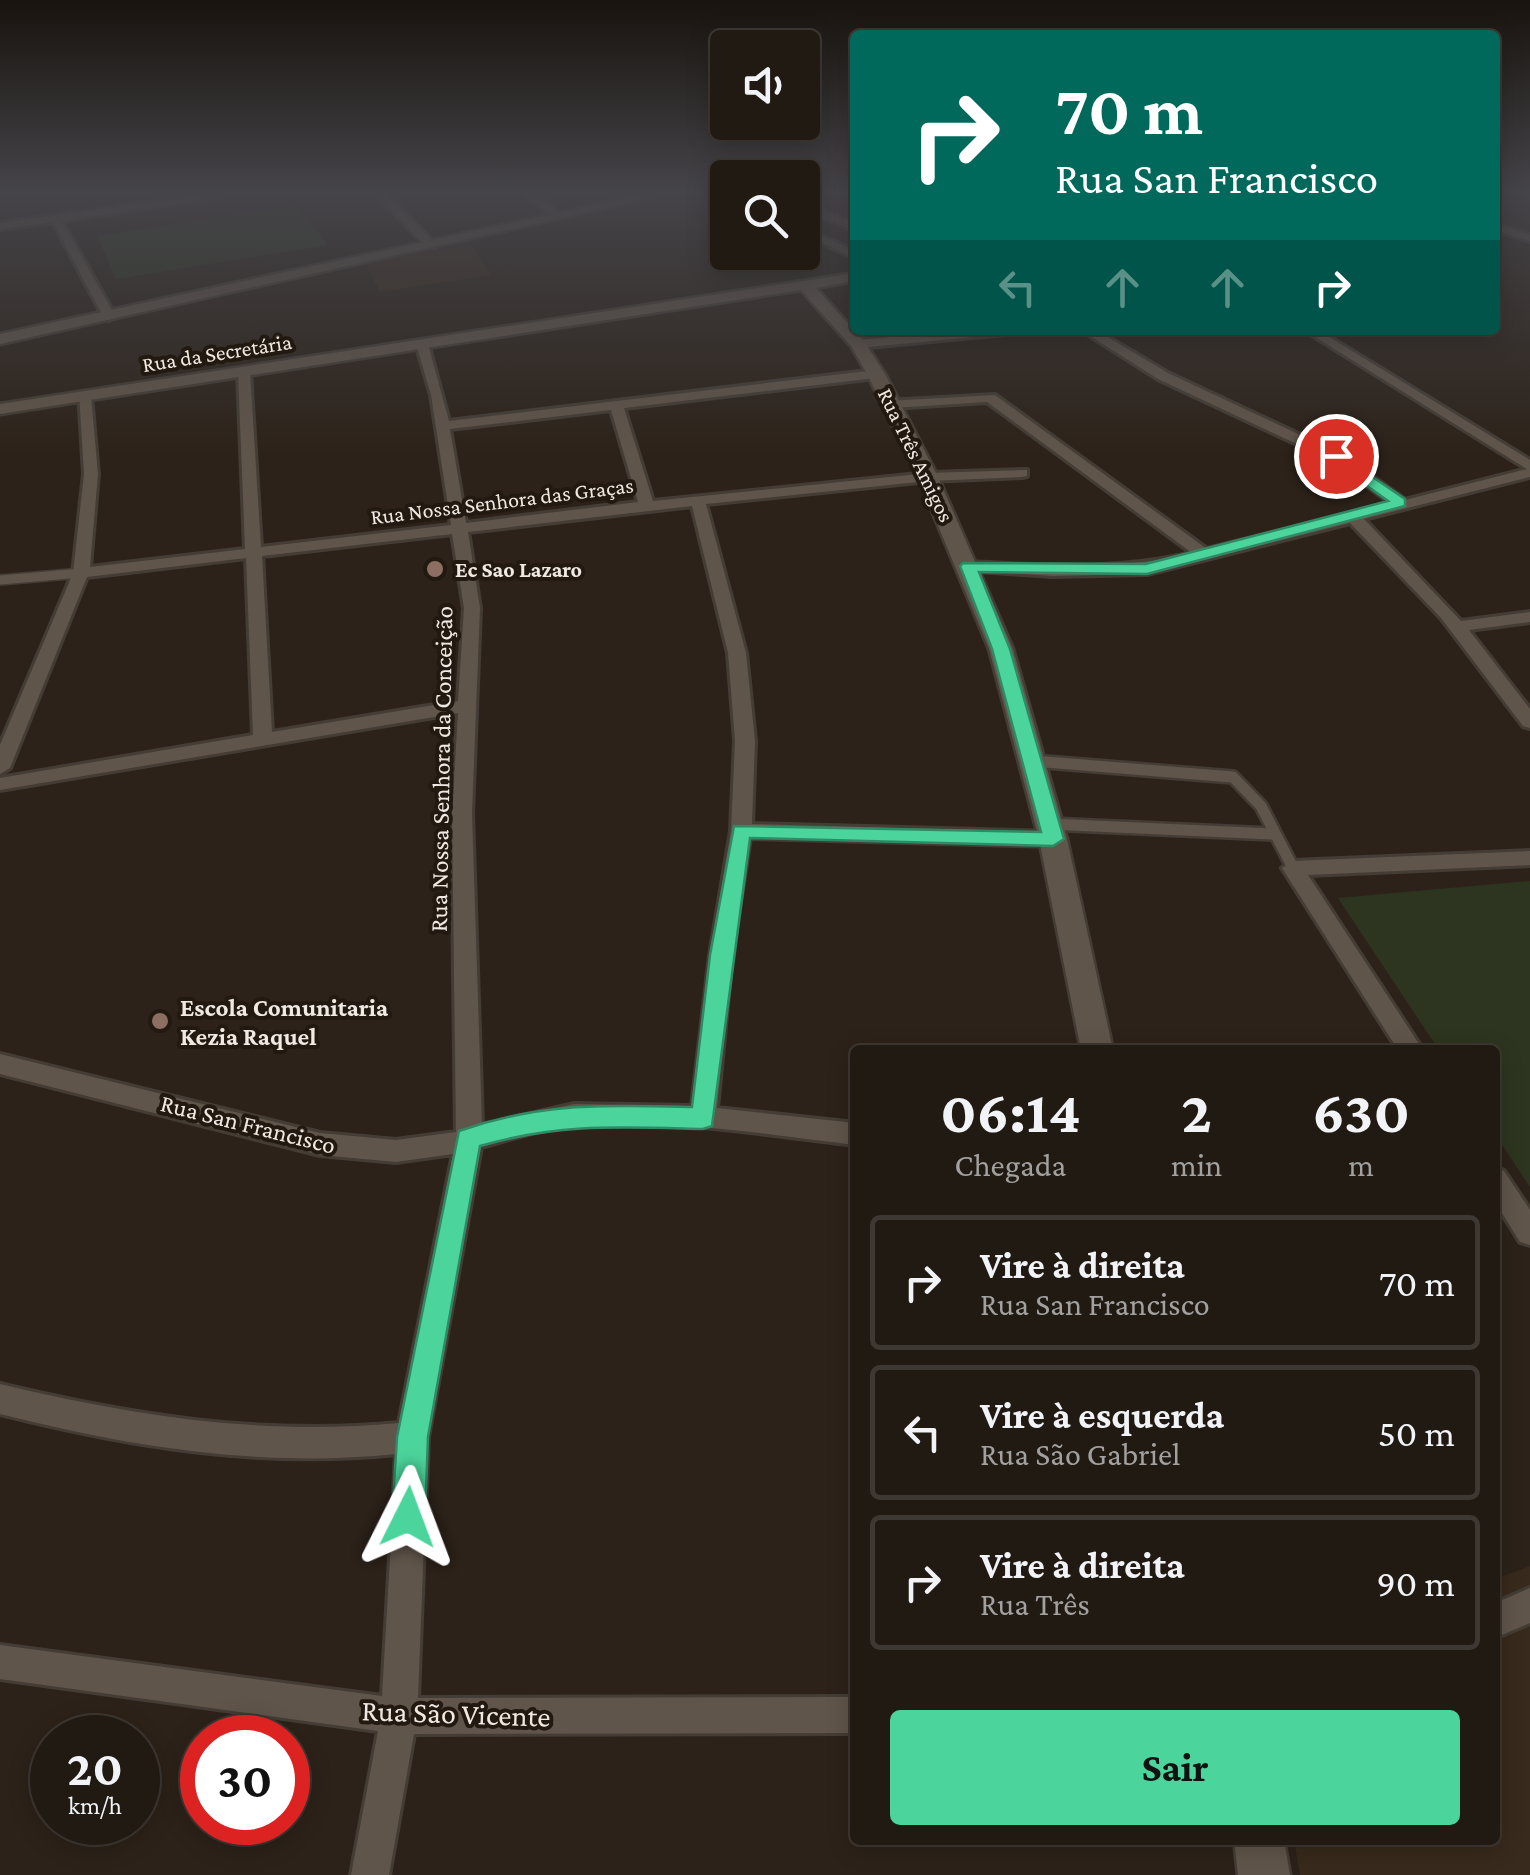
<!DOCTYPE html>
<html lang="pt">
<head>
<meta charset="utf-8">
<style>
	:root { --surface:#211a13; --page:#2d2721; --text:#f1f3f6; --muted:#a2a1a0; --line:#3e3833; --accent:#4bd49b }
	body { margin:0; font-family:"Crimson Pro",serif; background:var(--page); color:var(--text); height:100vh; display:flex; flex-direction:column; font-size:38px; white-space:nowrap }
	* { box-sizing:border-box; margin:0 }
	p { font-size:32px; color:var(--muted) }
	.icon { flex:none; width:55px; height:55px; fill:none; stroke:currentColor; stroke-width:2; stroke-linecap:round; stroke-linejoin:round }
	.map { position:relative; flex:1; overflow:hidden }
	.details { position:absolute; left:850px; top:1045px; width:650px; height:800px; display:flex; flex-direction:column; background:var(--surface); border-radius:10px; box-shadow:0 5px 25px #0003,0 0 0 2px var(--line) }
	.details>* { flex:none }
	.top-card { position:absolute; left:850px; top:30px; width:650px; height:305px; border-radius:10px; box-shadow:0 5px 25px #0003,0 0 0 2px var(--line); background:#00695c; color:#fff; overflow:hidden }
	.buttons { position:absolute; left:710px; top:30px; display:grid; gap:20px }
	.buttons a { display:grid; place-items:center; width:110px; height:110px; border-radius:10px; background:var(--surface); box-shadow:0 5px 25px #0003,0 0 0 2px var(--line); font-size:50px }
	.speed { position:absolute; left:30px; top:1715px; display:flex; gap:20px; font-size:50px; font-weight:700; text-align:center }
	.speed>* { display:grid; place-content:center; width:130px; height:130px; border-radius:50%; background:var(--surface); box-shadow:0 5px 25px #0003,0 0 0 2px var(--line); line-height:1 }
	.speed small { font-size:25px; font-weight:400 }
	.speed .limit { border:15px solid #d22; background:#fff; color:#111 }
	.pin { position:absolute; display:grid; place-items:center; width:85px; height:85px; color:#fff; margin:-42px; border:5px solid #fff; border-radius:50%; box-shadow:0 2px 10px #0007 }
	.me { position:absolute; width:110px; margin:-55px; rotate:3deg; stroke-linejoin:round; filter:drop-shadow(0 0 8px #0008) }
	.turn { display:flex; align-items:center; gap:35px; height:210px; padding:0 40px; font-size:45px }
	.turn .icon { width:130px; height:130px; stroke-width:2.5 }
	.turn b { display:block; font-size:70px; line-height:85px }
	.lanes { display:flex; align-items:center; height:95px; padding:0 40px; background:#0003; justify-content:center; gap:50px; direction:ltr }
	.lanes .off { opacity:.35 }
	.eta { display:flex; justify-content:space-evenly; align-items:center; height:170px; text-align:center }
	.eta b { font-size:60px; font-weight:700; line-height:70px }
	.action { display:flex; gap:20px; margin-top:auto; padding:20px 40px }
	.action a { flex:1; height:115px; border-radius:10px; background:var(--accent); color:#111; font-size:40px; font-weight:700; line-height:115px; text-align:center }
	ul { padding:0; list-style:none }
	li { display:flex; align-items:center; gap:30px; height:135px; margin:0 20px 15px; padding:0 20px; border:5px solid var(--line); border-radius:10px }
	li div { flex:1 }
	li b { display:block; font-size:38px }
	li em { font-style:normal }
	.map>svg:first-child { display:block }
	.built { fill:#382a1c }
	.green { fill:#2d3520 }
	.lines { fill:none; stroke-linecap:round; stroke-linejoin:round }
	.service-far1-casing { stroke:#443d35; stroke-width:12 }
	.service-casing { stroke:#443d35; stroke-width:16 }
	.minor-casing { stroke:#443d35; stroke-width:6 }
	.tertiary-casing { stroke:#443d35; stroke-width:5 }
	.secondary-casing { stroke:#443d35; stroke-width:5 }
	.service-far1 { stroke:#60554a; stroke-width:9 }
	.service { stroke:#60554a; stroke-width:11 }
	.minor { fill:#60554a; fill-rule:evenodd }
	.tertiary { fill:#60554a; fill-rule:evenodd }
	.secondary { fill:#60554a; fill-rule:evenodd }
	.route { fill:#4bd49b; stroke:#318a65; stroke-width:2.5 }
	.education-dot { fill:#8d6e63; stroke:#221910; stroke-width:4 }
	.labels { text-anchor:middle; dominant-baseline:central; stroke-width:8; stroke-linejoin:round; paint-order:stroke }
	.far-street-label { font-size:22px; fill:#f0e9e3; stroke:#221910 }
	.far-poi-label { font-size:22px; font-weight:bold; fill:#f0e9e3; stroke:#221910; text-anchor:start }
	.street-label { font-size:25px; fill:#f0e9e3; stroke:#221910 }
	.poi-label { font-size:25px; font-weight:bold; fill:#f0e9e3; stroke:#221910; text-anchor:start }
	.near-street-label { font-size:30px; fill:#f0e9e3; stroke:#221910 }
</style>
</head>
<body>
<div class="map">
<svg width="1530" height="1875" viewBox="0 0 1530 1875">
	<rect width="100%" height="100%" fill="#2c2219"/>
	<g class="built">
		<path d="M469 242 491 275 380 292 365 263Z"/>
		<path d="M1530 1566V1875H1300L1294 1840H1495V1579Z"/>
	</g>
	<g class="green">
		<path d="M296 206 328 245 116 279 97 236Z"/>
		<path d="M1530 881V1187L1495 1134V1050H1439L1338 898Z"/>
	</g>
	<g class="lines">
		<g class="service-far1-casing">
			<path id="service-far1" d="M0 580 81 573"/>
		</g>
		<g class="service-casing">
			<g id="service">
				<path d="M1033 761 1233 777 1261 806 1293 868"/>
				<path d="M1049 824 1274 834"/>
			</g>
		</g>
		<g class="minor-casing">
			<g id="minor">
				<path d="M221 193H249L62 221 115 316 109 320 103 316 53 222 0 229V223Z"/>
				<path d="M373 193H384L435 243V247H427Z"/>
				<path d="M523 193H534L563 215 554 217Z"/>
				<path d="M719 193H728V198Z"/>
				<path d="M802 201 855 224V231L802 208Z"/>
				<path d="M1495 224 1530 235V241L1495 230Z"/>
				<path d="M802 227 855 251V258L802 234Z"/>
				<path d="M967 330H1011L1005 334 858 348 852 344 858 340Z"/>
				<path d="M1081 330H1096L1168 373 1341 454 1405 500 1527 469 1304 330H1318L1530 460V477L1364 519 1461 621 1530 612V622L1469 630 1530 709V728L1523 726 1441 618 1350 523 1147 574 1052 576 963 570 961 567 969 562C1044 566 1119 571 1192 553L987 402 892 408 887 407V401L995 395 1207 549 1391 503 1331 460 1158 379Z"/>
				<path d="M422 340 428 344 449 421 876 370 882 374 876 378 624 408 653 501 928 473 1027 470V476L1022 477 928 481 706 504 746 653 755 741 752 824 1053 832 1063 839 1053 846 750 838 732 955 717 1108 855 1123V1145C762 1134 665 1117 571 1126 540 1129 510 1139 481 1147L428 1437 418 1698 855 1697V1733L414 1734 389 1875H351L378 1731 0 1679V1645L382 1696 396 1454C260 1468 131 1447 0 1414V1384C133 1416 262 1436 399 1423L453 1154 396 1162 320 1155 0 1074V1054L320 1133 396 1140 456 1132 452 813 458 713 0 790V778L253 735 246 558 87 577 10 768 0 774V745L73 573 84 474 79 393 91 396 98 474 90 567 245 549 238 372 244 368 250 372 261 547 451 525 431 395 416 344ZM611 410 638 502 466 523 450 429ZM692 506 728 653 735 741 731 831 710 955 692 1106 574 1104 482 1125 472 813 480 608 468 532ZM452 534 464 608 458 701 272 732 262 556Z"/>
				<path d="M1530 851V865L1308 875 1423 1050H1398L1282 868 1293 861Z"/>
				<path d="M1495 1167 1504 1171 1530 1210V1245L1520 1242 1495 1202Z"/>
				<path d="M1530 1588V1623L1495 1638V1603Z"/>
			</g>
		</g>
		<g class="tertiary-casing">
			<g id="tertiary">
				<path d="M855 273V281L816 288 864 341 885 374 938 477 1013 649 1067 839 1113 1050H1081L1039 839 989 649 918 477 867 374 851 346 801 290 0 414V404Z"/>
				<path d="M1234 1840H1284L1290 1875H1238Z"/>
			</g>
		</g>
		<g class="secondary-casing">
			<path id="secondary" d="M649 193H673L0 344V334Z"/>
		</g>
		<use href="#service-far1" class="service-far1"/>
		<use href="#service" class="service"/>
		<use href="#minor" class="minor"/>
		<use href="#tertiary" class="tertiary"/>
		<use href="#secondary" class="secondary"/>
	</g>
	<linearGradient id="sky" x2="0" y2="1"><stop stop-color="#18130e"/><stop offset="0.42" stop-color="#454449"/><stop offset="1" stop-color="#454449" stop-opacity="0"/></linearGradient>
	<rect width="1530" height="456" fill="url(#sky)"/>
	<path class="route" d="M1336 452 1405 499V506L1147 574 979 572 1010 649 1064 839 1053 846 750 838 712 1126 703 1129C621 1127 560 1123 480 1146L428 1437 425 1517 420 1528 408 1533 397 1528 392 1517 397 1437 459 1131C542 1102 606 1105 692 1107L710 955 734 826 1041 832 992 649 960 566 963 563 1146 564 1388 501 1331 460V453Z"/>
	<g class="education-dot">
		<circle cx="435" cy="569" r="10"/>
		<circle cx="160" cy="1021" r="10"/>
	</g>
	<g class="labels">
		<g class="far-street-label">
			<text transform="translate(217 353) rotate(-9)">Rua da Secretária</text>
			<text transform="translate(916 455) rotate(64)">Rua Três Amigos</text>
			<text transform="translate(502 501) rotate(-7)">Rua Nossa Senhora das Graças</text>
		</g>
		<g class="far-poi-label">
			<text x="455" y="569">Ec Sao Lazaro</text>
		</g>
		<g class="street-label">
			<text transform="translate(441 769) rotate(-89)">Rua Nossa Senhora da Conceição</text>
			<text transform="translate(248 1124) rotate(14)">Rua San Francisco</text>
		</g>
		<g class="poi-label">
			<text x="180" y="1007">Escola Comunitaria<tspan x="180" dy="29">Kezia Raquel</tspan></text>
		</g>
		<g class="near-street-label">
			<text transform="translate(456 1713) rotate(2)">Rua São Vicente</text>
		</g>
	</g>
</svg>
<div class="buttons">
<a><svg class="icon" aria-label="sound" viewBox="0 0 24 24"><path d="M4 9h4l5-4v14l-5-4H4zM17 9q2 3 0 6"/></svg></a>
<a><svg class="icon" aria-label="search" viewBox="0 0 24 24"><circle cx="10" cy="10" r="6"/><path d="M15 15l6 6"/></svg></a>
</div>
<div class="speed"><div>20<small>km/h</small></div><div class="limit">30</div></div>
<div class="pin" style="left:1336px;top:456px;background:#d93025"><svg class="icon" aria-label="arrive" viewBox="0 0 24 24"><path d="M6 21V4h12l-3 4 3 4H6"/></svg></div>
<svg class="me" style="left:408px;top:1517px" viewBox="-20 -20 40 40"><path d="M0-17L14 15 0 8-14 15z" fill="#4bd49b" stroke="#fff" stroke-width="4"/></svg>
<div class="top-card">
<div class="turn"><svg class="icon" aria-label="right" viewBox="0 0 24 24"><path d="M7 20v-9h11M14 6l5 5-5 5"/></svg><div><b>70 m</b>Rua San Francisco</div></div>
<div class="lanes"><svg class="icon off" aria-label="left" viewBox="0 0 24 24"><path d="M17 20v-9H6M10 6l-5 5 5 5"/></svg><svg class="icon off" aria-label="ahead" viewBox="0 0 24 24"><path d="M12 20V5M6 11l6-6 6 6"/></svg><svg class="icon off" aria-label="ahead" viewBox="0 0 24 24"><path d="M12 20V5M6 11l6-6 6 6"/></svg><svg class="icon" aria-label="right" viewBox="0 0 24 24"><path d="M7 20v-9h11M14 6l5 5-5 5"/></svg></div>
</div>
<section class="details">
<div class="eta">
<div><b>06:14</b><p>Chegada</p></div>
<div><b>2</b><p>min</p></div>
<div><b>630</b><p>m</p></div>
</div>
<ul>
<li><svg class="icon" aria-label="right" viewBox="0 0 24 24"><path d="M7 20v-9h11M14 6l5 5-5 5"/></svg><div><b>Vire à direita</b><p>Rua San Francisco</p></div><em>70 m</em></li>
<li><svg class="icon" aria-label="left" viewBox="0 0 24 24"><path d="M17 20v-9H6M10 6l-5 5 5 5"/></svg><div><b>Vire à esquerda</b><p>Rua São Gabriel</p></div><em>50 m</em></li>
<li><svg class="icon" aria-label="right" viewBox="0 0 24 24"><path d="M7 20v-9h11M14 6l5 5-5 5"/></svg><div><b>Vire à direita</b><p>Rua Três</p></div><em>90 m</em></li>
</ul>
<div class="action"><a>Sair</a></div>
</section>
</div>
</body>
</html>
